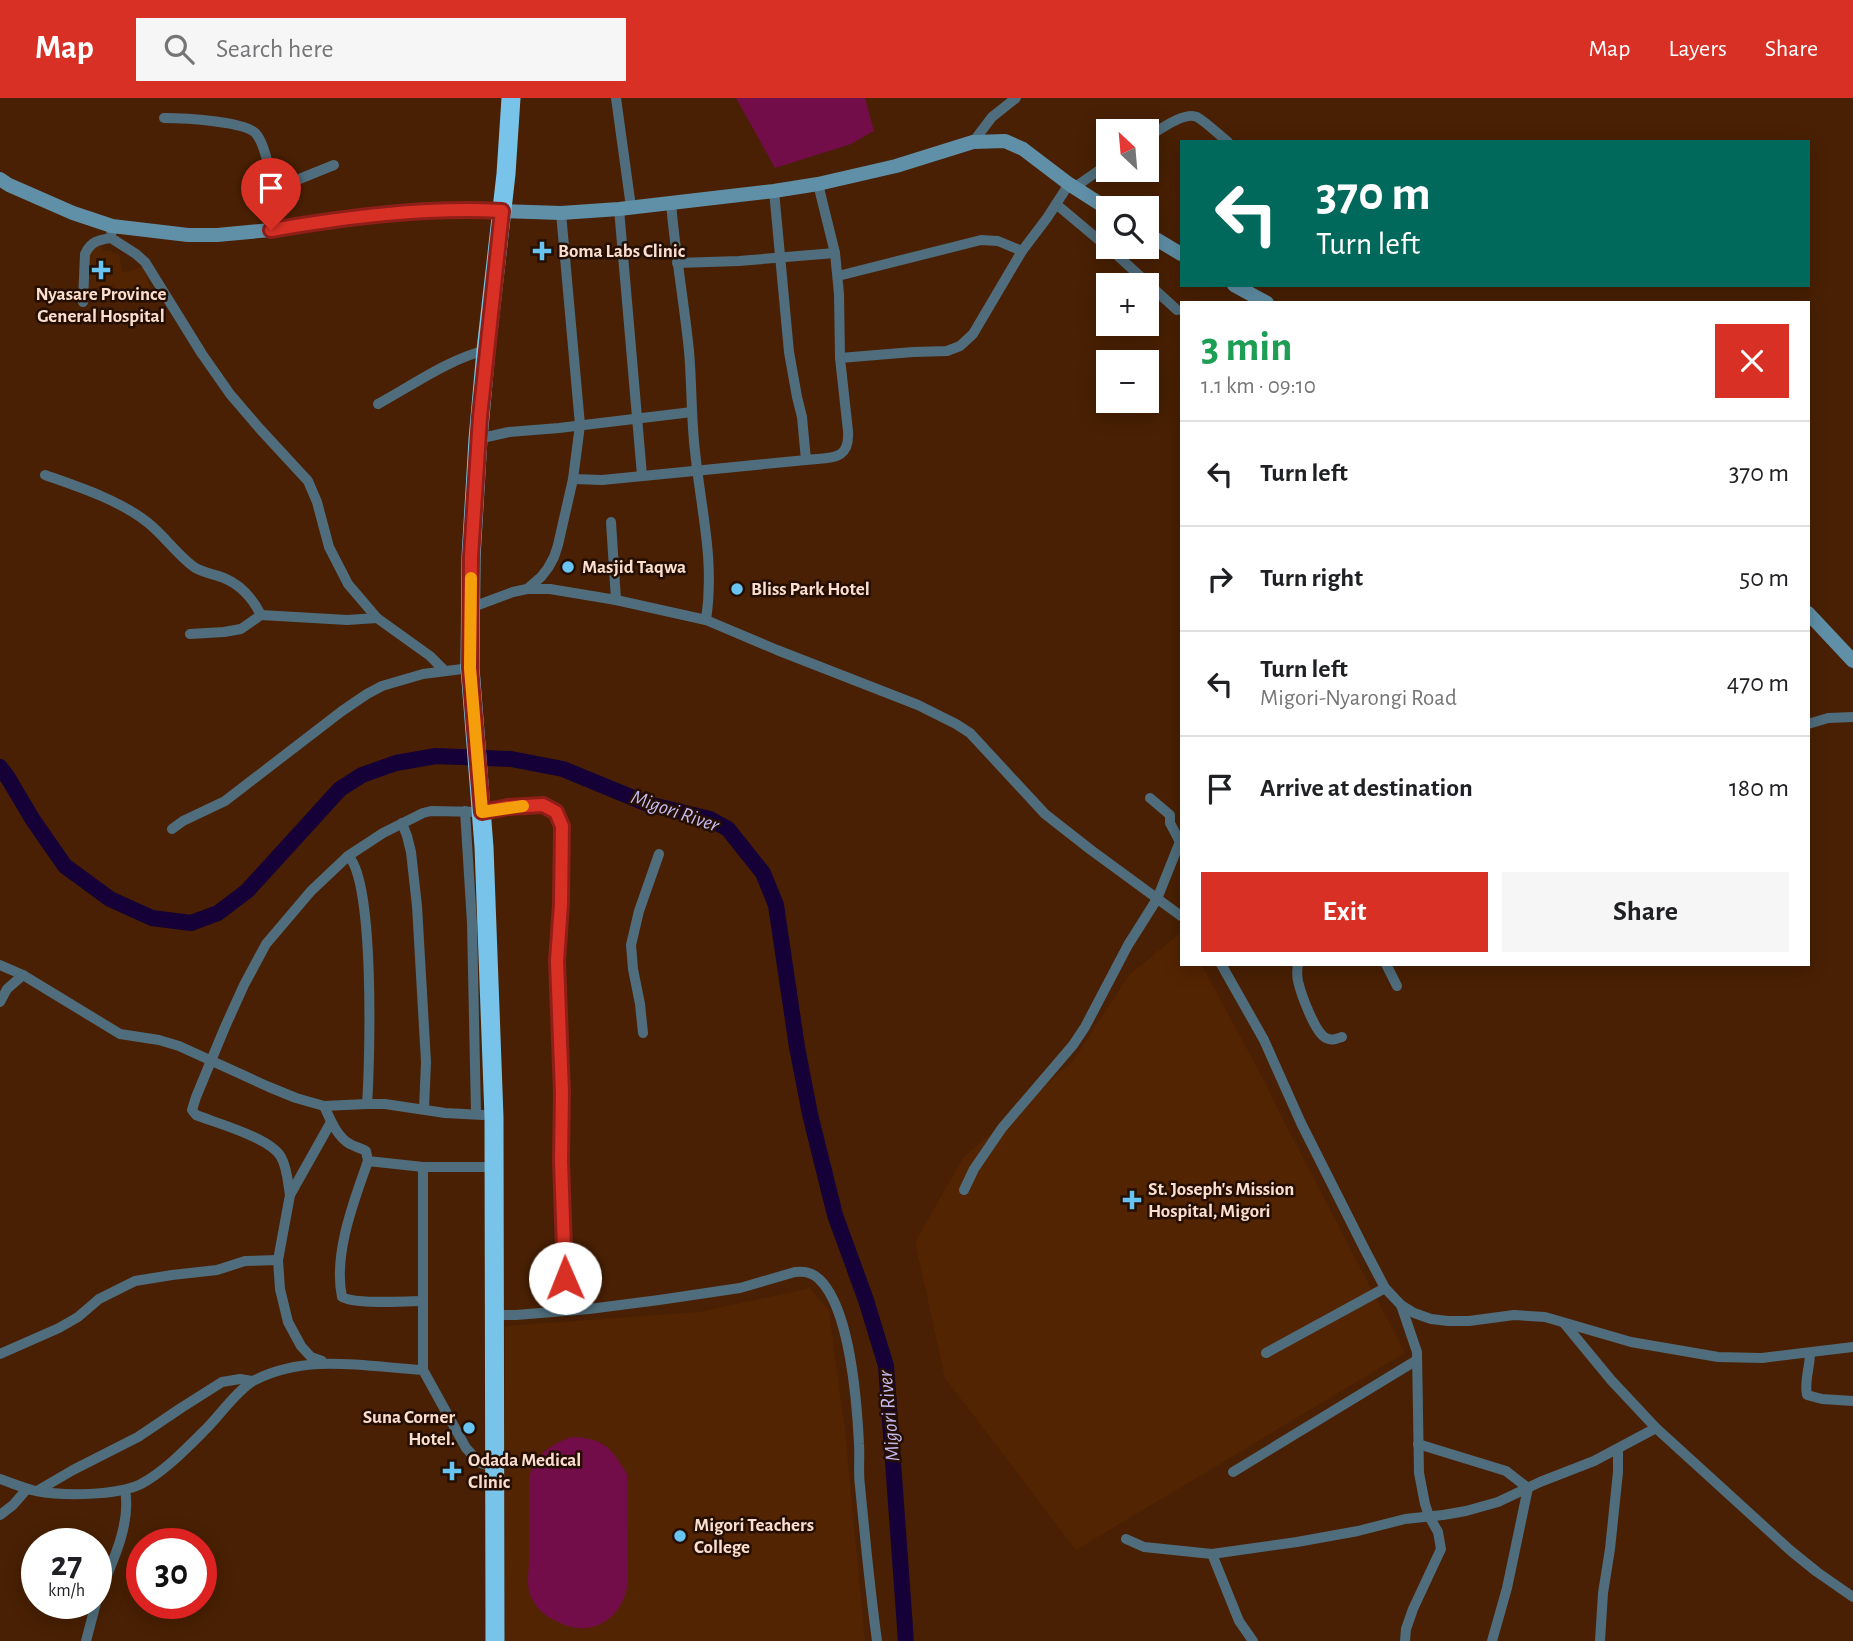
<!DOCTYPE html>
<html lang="en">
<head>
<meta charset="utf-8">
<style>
	:root { --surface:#fff; --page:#f6f6f6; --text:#202124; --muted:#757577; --line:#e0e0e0; --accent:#d93025 }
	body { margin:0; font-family:"Alegreya Sans",sans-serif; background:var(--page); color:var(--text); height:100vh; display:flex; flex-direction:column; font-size:26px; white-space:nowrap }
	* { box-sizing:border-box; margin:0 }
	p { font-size:23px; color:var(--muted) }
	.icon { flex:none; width:38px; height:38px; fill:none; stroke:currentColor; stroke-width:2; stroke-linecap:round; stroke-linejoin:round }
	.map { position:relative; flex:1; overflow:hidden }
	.details { position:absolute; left:1180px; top:203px; width:630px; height:665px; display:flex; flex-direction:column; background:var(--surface); border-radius:0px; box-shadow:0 4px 18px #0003 }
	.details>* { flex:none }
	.banner { position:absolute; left:1180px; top:42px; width:630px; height:147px; border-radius:0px; box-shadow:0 4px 18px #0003; background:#00695c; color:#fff; overflow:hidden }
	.needle { width:46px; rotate:334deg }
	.buttons { position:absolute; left:1096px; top:21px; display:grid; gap:14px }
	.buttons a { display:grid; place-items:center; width:63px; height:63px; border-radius:0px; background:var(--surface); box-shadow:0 4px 18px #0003; font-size:35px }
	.speed { position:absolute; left:21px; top:1430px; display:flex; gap:14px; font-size:35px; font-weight:700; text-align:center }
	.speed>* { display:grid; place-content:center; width:91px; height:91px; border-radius:50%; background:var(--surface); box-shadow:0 4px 18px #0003; line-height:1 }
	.speed small { font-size:18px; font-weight:400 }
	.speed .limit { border:10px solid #d22; background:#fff; color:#111 }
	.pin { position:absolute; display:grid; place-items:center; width:60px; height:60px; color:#fff; margin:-72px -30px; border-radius:50% 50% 50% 0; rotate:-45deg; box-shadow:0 0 7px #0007 }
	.pin .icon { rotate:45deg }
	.me { position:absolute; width:77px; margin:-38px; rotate:359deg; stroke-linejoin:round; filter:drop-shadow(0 0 5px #0008) }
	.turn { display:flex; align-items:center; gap:24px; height:147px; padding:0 21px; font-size:32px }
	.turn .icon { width:91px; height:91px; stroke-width:2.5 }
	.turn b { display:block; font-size:49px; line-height:60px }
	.round { display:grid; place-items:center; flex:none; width:74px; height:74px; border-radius:0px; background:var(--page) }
	.overview { display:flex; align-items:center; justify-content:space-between; height:119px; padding:0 21px }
	h1 { font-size:42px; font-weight:700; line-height:52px; color:#1e9e55 }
	.action { display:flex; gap:14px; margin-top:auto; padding:14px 21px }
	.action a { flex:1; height:80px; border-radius:0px; background:var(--accent); color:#fff; font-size:28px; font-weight:700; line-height:80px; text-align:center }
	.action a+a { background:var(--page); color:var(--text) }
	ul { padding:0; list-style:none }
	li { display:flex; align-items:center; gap:21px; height:105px; padding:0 21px; border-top:2px solid var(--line) }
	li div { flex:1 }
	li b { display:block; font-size:26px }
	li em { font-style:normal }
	header { display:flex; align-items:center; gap:42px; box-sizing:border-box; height:98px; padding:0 35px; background:var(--accent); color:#fff }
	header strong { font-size:33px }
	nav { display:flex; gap:38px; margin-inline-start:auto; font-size:24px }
	.search { width:490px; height:63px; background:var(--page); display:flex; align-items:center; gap:18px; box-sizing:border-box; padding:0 24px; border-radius:0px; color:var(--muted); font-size:26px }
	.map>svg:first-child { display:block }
	.built { fill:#532402 }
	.green { fill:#720d49 }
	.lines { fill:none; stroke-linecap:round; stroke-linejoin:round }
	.river { stroke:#150137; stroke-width:16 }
	.street { stroke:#4f6d7c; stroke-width:10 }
	.secondary { stroke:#6090a8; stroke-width:14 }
	.highway { stroke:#78c3e9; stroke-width:19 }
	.route-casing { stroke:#8d1f18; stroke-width:18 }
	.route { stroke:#d93025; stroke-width:12 }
	.slow { stroke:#f59e0b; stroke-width:12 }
	.poi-dot { fill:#68c4f0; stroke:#250e02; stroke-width:2.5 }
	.labels { text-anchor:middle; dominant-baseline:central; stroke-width:5; stroke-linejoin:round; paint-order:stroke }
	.poi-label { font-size:19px; font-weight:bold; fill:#fadfcf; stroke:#250e02; text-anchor:start }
	.water-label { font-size:21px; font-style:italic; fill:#c3bbf2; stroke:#250e02 }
</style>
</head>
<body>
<header>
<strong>Map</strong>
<div class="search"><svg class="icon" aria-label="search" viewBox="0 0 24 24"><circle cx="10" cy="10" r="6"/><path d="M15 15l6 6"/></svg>Search here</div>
<nav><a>Map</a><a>Layers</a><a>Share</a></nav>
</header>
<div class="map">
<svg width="1853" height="1543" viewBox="0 0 1853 1543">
	<rect width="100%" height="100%" fill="#492003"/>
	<g class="built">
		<path d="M101 147 103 153H112L113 156H119L123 175 143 169 150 190 120 200 114 186 80 193 84 149Z"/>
		<path d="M1181 834V866H1201L1266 986 1277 1010 1405 1255 1076 1452 945 1280 915 1144 963 1060 1074 962 1128 878Z"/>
		<path d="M810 1190 829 1213 845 1334 865 1543H505V1228L699 1214Z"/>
	</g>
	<g class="green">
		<path d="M736 0H865L874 33 851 46 775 70Z"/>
		<path d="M571 1339C603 1340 611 1349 627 1376L628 1484C623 1521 592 1541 558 1524 544 1518 533 1508 529 1493 527 1484 529 1471 529 1461 529 1434 529 1406 529 1379 537 1356 548 1348 571 1339Z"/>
	</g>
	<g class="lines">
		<path class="river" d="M0 669 8 680 33 722 65 768 110 801 152 820 191 825 218 815 247 793 340 691 362 677 396 665 436 658 511 661 563 671 648 706 710 721 728 731 763 775 776 807 797 949 810 1016 835 1117 866 1202 886 1268 906 1543"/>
		<g class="street">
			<path d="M616 0 631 109"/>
			<path d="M164 20C181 20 249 23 257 37 265 48 270 75 272 89 273 94 271 99 270 105 269 114 270 123 271 132"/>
			<path d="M1146 40C1158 33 1184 13 1197 19 1206 24 1219 37 1228 44"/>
			<path d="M973 44 992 19 1016 0"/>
			<path d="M1075 89 1108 66"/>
			<path d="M272 92 334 67"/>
			<path d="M774 93 789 254 797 299 802 319 806 362"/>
			<path d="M671 105C675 154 684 203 689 253 692 286 691 320 695 353 701 413 715 462 706 522"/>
			<path d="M1056 106 1118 158 1177 212"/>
			<path d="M619 111 642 377"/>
			<path d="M112 128 111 140 136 156 145 164 202 256 230 296 260 331 308 383 317 404 329 449 348 486 377 520 430 558 445 573"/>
			<path d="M677 165 739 163 835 155"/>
			<path d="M838 178 981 142 998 143 1022 153"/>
			<path d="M83 204 85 156C91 143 99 142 111 140"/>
			<path d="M840 260 913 254 947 253 960 248 973 236 1022 153 1047 120 1069 86"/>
			<path d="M378 306C413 287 447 262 486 252"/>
			<path d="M478 341 509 334 559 330 692 314"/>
			<path d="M45 377C79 389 119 402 147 424 164 437 176 456 194 469 203 475 214 476 224 480 241 487 253 501 261 517L347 522 377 520"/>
			<path d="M573 381 602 382 806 362C830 359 850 364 848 333L840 260 839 196 835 155 818 86"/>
			<path d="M611 424 616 502"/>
			<path d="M527 491 541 479 548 470 554 459 558 447 573 381 580 327 561 115"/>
			<path d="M470 510 513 494 527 491H550L616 502 706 522 777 552 918 607 956 626 970 635 1045 716 1091 752 1181 818"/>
			<path d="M190 536 224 534 241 531 261 517"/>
			<path d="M1808 626 1828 620 1853 619"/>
			<path d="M1150 700 1170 717V725L1180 744"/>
			<path d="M465 713 472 825 476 1016"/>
			<path d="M402 725 407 738 411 754 417 808 426 964 424 1011"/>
			<path d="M172 731 183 723 225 703 342 613 367 596 382 588 423 576 470 570"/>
			<path d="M1221 866 1264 942 1301 1025 1364 1150 1385 1190 1401 1207 1414 1215 1431 1221 1448 1223H1469L1514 1217 1545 1219 1631 1244 1718 1259 1762 1260 1853 1249"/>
			<path d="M1298 866C1297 872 1297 878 1298 883 1301 896 1315 935 1326 940 1332 943 1336 941 1342 939"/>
			<path d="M1386 866 1397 888"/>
			<path d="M0 867 23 877 120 936 159 942 179 948 269 989 296 1000 324 1008C330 1021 337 1039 350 1046 355 1049 361 1050 366 1053L368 1063 423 1069H493"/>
			<path d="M0 904 7 891 23 877"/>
			<path d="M643 935 640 906 633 871 631 847 639 813 659 756"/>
			<path d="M367 1006H385L445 1015 483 1017"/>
			<path d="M324 1008 367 1006C370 965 375 781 348 758"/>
			<path d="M368 1063C354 1103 333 1156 342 1199 356 1207 404 1203 422 1203"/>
			<path d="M423 1069V1272"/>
			<path d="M964 1092 974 1071 1002 1030 1073 947 1085 929 1128 847 1157 801 1181 741"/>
			<path d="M290 1097C288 1085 287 1069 281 1059 271 1040 216 1025 196 1017L192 1012 196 999 225 929 244 887 266 846 311 793 348 758 383 735 423 715 431 713 482 714 508 709 536 707 550 710 556 714 559 719 563 741 557 863 562 995 561 1063 565 1159 564 1213"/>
			<path d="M1401 1207 1417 1254 1419 1375 1425 1406 1429 1418 1438 1434 1441 1451 1413 1511 1406 1531 1405 1543"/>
			<path d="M494 1217H516L589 1211 659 1202 740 1190 795 1174C804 1173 812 1174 819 1181 850 1210 857 1305 859 1346 860 1360 858 1374 860 1388 865 1440 870 1492 877 1543"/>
			<path d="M1564 1225 1611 1282 1656 1330 1791 1453 1817 1474 1853 1499"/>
			<path d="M1266 1255 1385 1190"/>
			<path d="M1810 1255C1810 1269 1804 1283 1807 1297L1822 1301 1853 1303"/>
			<path d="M0 1256 59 1230 78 1219 99 1201 135 1183 172 1177 217 1172 245 1163 278 1162"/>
			<path d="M322 1263 311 1259 301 1248 288 1224 280 1191 278 1162 290 1097 331 1024"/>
			<path d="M1418 1346 1506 1373 1528 1390 1507 1490 1492 1543"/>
			<path d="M1233 1374 1417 1262"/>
			<path d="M0 1381C12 1385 23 1390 36 1393 63 1398 116 1398 141 1386 165 1373 187 1350 206 1331 219 1318 240 1289 255 1282 308 1255 367 1269 423 1272L466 1350 480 1365 496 1370"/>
			<path d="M37 1393 73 1372 138 1339 181 1310 222 1284 240 1281 252 1283"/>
			<path d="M0 1417 13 1407 27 1391"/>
			<path d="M1126 1441 1144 1449 1212 1456 1297 1444 1358 1433 1405 1421 1443 1417 1466 1413 1498 1404 1540 1384 1594 1363 1656 1330"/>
			<path d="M1212 1456 1239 1523 1253 1543"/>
			<path d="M96 1504C109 1471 132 1428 125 1392"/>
			<path d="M86 1543 96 1505"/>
			<path d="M1600 1543 1603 1495 1610 1451 1618 1374V1351"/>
		</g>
		<g class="secondary">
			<path d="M0 81 9 87 73 115 112 128 188 137H217L271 132 372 117 441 111 561 115 619 111 774 93 818 86 896 68 973 44 1005 43 1023 51 1069 86 1108 111"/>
			<path d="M1146 135 1181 156"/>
			<path d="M1234 187 1267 205"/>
			<path d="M1808 515 1853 563"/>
		</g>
		<path class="highway" d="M495 1543 494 1019 484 749 470 570 471 459 478 341 486 252 506 76 511 0"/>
	</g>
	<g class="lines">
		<g class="route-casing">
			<path id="route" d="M271 132C347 119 424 109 502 113L480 319 471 459 470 570 482 714 508 709 543 707 556 714 562 728 561 806 557 863 562 995 561 1063 565 1180"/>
		</g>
		<use href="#route" class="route"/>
		<path class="slow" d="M471 480 470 570 482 714 523 708"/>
	</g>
	<g class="poi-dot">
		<path d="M538.5 142.5h7v7h7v7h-7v7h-7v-7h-7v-7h7z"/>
		<path d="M97.5 161.5h7v7h7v7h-7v7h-7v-7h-7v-7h7z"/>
		<circle cx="568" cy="469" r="7"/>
		<circle cx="737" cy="491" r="7"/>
		<path d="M1128.5 1091.5h7v7h7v7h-7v7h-7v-7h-7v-7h7z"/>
		<circle cx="469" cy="1330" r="7"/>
		<path d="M448.5 1362.5h7v7h7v7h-7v7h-7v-7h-7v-7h7z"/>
		<circle cx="680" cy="1438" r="7"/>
	</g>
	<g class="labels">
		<g class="poi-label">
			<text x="558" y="153">Boma Labs Clinic</text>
			<text x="101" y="196" text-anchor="middle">Nyasare Province<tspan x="101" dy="22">General Hospital</tspan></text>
			<text x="582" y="469">Masjid Taqwa</text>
			<text x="751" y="491">Bliss Park Hotel</text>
			<text x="1148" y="1091">St. Joseph's Mission<tspan x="1148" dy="22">Hospital, Migori</tspan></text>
			<text x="455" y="1319" text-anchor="end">Suna Corner<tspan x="455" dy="22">Hotel.</tspan></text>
			<text x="468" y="1362">Odada Medical<tspan x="468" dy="22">Clinic</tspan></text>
			<text x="694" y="1427">Migori Teachers<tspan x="694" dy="22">College</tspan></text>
		</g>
		<g class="water-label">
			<text transform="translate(675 713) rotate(19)">Migori River</text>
			<text transform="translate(889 1318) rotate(-95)">Migori River</text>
		</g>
	</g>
</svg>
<div class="buttons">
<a><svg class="needle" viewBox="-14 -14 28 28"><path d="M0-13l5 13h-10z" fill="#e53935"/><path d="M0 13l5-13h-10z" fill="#757577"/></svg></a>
<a><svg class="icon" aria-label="search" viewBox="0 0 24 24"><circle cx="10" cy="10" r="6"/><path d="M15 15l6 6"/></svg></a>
<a>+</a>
<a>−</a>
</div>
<div class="speed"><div>27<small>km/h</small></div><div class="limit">30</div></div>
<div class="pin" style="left:271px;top:132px;background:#d93025"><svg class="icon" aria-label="arrive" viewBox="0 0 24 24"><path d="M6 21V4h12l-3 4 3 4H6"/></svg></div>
<svg class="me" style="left:565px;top:1180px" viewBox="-20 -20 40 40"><circle r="19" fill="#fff"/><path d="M0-13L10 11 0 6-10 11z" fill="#d93025"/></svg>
<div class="banner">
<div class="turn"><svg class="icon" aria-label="left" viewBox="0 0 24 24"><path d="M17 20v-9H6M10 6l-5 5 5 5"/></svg><div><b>370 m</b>Turn left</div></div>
</div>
<section class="details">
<div class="overview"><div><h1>3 min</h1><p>1.1 km · 09:10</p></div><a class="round" style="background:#d93025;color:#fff"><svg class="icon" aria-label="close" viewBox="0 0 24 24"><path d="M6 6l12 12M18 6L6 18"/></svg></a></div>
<ul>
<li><svg class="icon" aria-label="left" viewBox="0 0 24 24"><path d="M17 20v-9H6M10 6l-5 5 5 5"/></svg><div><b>Turn left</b></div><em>370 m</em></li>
<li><svg class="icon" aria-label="right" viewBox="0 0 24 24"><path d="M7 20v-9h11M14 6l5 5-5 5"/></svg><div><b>Turn right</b></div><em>50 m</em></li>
<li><svg class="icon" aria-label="left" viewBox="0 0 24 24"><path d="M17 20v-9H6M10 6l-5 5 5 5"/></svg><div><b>Turn left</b><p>Migori-Nyarongi Road</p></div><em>470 m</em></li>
<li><svg class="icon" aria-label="arrive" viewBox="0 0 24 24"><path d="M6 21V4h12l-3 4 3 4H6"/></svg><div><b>Arrive at destination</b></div><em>180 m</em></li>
</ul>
<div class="action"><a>Exit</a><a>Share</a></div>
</section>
</div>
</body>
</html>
